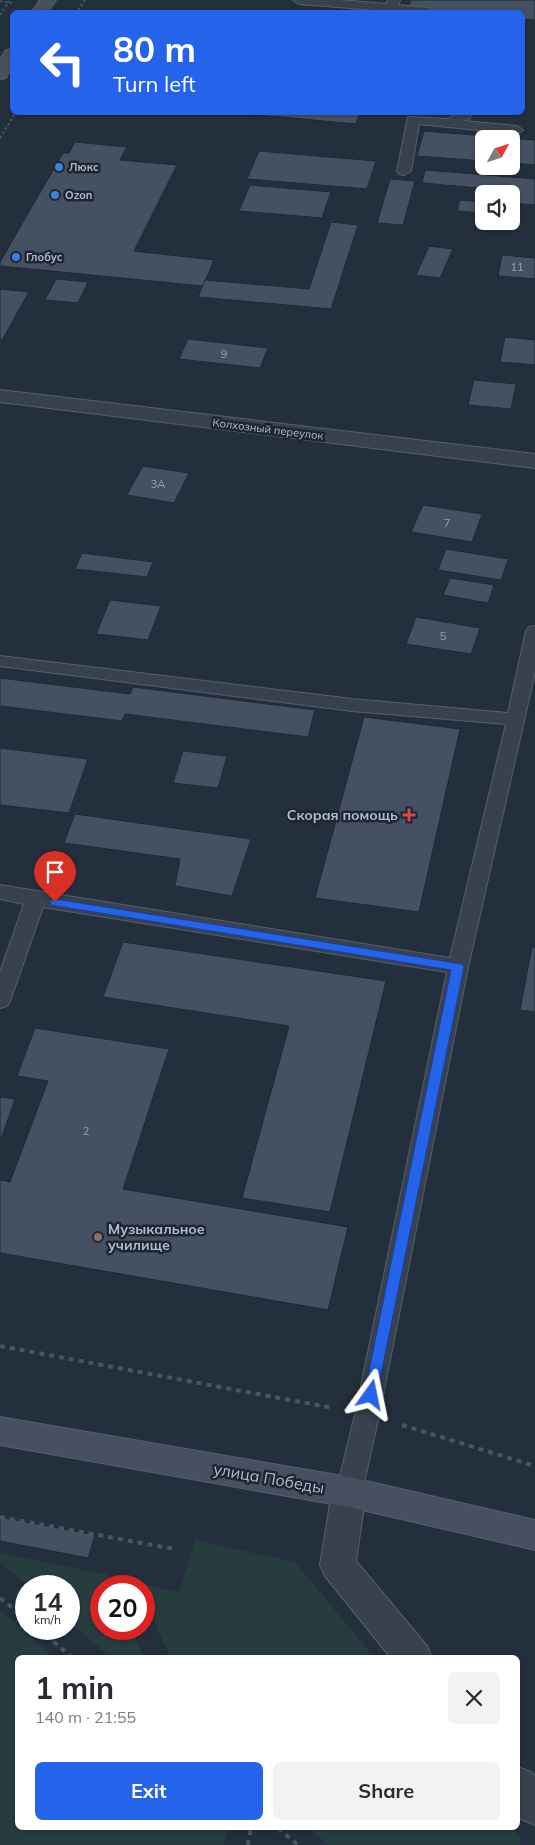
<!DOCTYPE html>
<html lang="en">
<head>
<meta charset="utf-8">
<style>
	:root { --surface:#fff; --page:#f2f2f3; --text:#2b2b33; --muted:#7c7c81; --accent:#2563eb }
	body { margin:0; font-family:Mulish,sans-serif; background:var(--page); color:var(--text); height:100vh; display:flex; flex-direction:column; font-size:19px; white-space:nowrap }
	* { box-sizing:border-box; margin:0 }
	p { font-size:16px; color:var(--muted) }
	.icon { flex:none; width:28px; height:28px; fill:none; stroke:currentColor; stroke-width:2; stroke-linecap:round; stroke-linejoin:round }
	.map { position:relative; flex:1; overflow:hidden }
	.details { position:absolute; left:15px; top:1655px; width:505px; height:175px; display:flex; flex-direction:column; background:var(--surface); border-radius:8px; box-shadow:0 1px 4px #0004 }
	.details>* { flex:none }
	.top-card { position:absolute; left:10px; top:10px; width:515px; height:105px; border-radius:8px; box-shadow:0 1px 4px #0004; background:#2563eb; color:#fff; overflow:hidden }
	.needle { width:32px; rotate:50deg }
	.tools { position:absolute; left:475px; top:130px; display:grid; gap:10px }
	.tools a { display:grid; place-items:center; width:45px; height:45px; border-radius:8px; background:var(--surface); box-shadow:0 1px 4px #0004; font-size:25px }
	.speed { position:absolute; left:15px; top:1575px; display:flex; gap:10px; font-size:25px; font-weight:700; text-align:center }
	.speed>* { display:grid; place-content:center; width:65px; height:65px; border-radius:50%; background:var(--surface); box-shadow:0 1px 4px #0004; line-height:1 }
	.speed small { font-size:12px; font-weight:400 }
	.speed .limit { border:8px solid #d22; background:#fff; color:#111 }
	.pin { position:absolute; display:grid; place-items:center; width:42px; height:42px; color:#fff; margin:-51px -21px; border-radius:50% 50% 50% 0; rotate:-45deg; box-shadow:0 0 5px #0007 }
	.pin .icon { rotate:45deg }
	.me { position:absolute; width:55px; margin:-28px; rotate:12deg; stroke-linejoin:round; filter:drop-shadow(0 0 4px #0008) }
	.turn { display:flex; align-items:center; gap:18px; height:105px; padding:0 20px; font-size:22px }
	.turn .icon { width:65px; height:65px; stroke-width:2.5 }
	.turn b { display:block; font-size:35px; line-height:42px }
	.round { display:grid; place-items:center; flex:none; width:52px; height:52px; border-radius:8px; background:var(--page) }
	.headline { display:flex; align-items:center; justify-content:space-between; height:85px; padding:0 20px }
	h1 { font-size:30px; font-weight:700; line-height:38px }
	.action { display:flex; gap:10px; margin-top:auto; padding:10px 20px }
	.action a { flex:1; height:58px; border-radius:8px; background:var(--accent); color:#fff; font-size:20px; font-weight:700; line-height:58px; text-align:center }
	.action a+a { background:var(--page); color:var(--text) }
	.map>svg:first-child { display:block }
	.green { fill:#263c3f }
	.building { fill:#455162; stroke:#1f2835 }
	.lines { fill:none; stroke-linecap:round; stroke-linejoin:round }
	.service-casing { stroke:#565f6c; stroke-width:2 }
	.minor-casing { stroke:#565f6c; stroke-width:2 }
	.secondary-casing { stroke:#565f6c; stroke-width:2 }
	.path-far1 { stroke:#44595c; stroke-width:2; stroke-dasharray:2.5 2.5; stroke-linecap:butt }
	.path { stroke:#44595c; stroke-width:4; stroke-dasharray:5 5; stroke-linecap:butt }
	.service { fill:#38414e; fill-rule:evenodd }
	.minor { fill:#38414e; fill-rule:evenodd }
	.secondary { fill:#465061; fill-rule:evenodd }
	.route { fill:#2563eb; stroke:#184099 }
	.shop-dot { fill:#3f7fe0; stroke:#1d2633; stroke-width:2 }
	.health-dot { fill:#e0444e; stroke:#1d2633; stroke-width:2 }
	.education-dot { fill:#8d6e63; stroke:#1d2633; stroke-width:2 }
	.labels { text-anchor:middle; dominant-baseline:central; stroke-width:5; stroke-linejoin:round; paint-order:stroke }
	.far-poi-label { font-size:11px; font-weight:bold; fill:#b4bcc9; stroke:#1d2633; text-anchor:start }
	.number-label { font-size:11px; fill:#98a1af }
	.far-street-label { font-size:11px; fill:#b4bcc9; stroke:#1d2633 }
	.poi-label { font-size:14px; font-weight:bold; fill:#b4bcc9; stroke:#1d2633; text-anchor:end }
	.near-street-label { font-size:16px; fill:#b4bcc9; stroke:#1d2633 }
</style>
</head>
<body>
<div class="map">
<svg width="535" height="1845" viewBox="0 0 535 1845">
	<rect width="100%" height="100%" fill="#242f3e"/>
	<g class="green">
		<path d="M195 1540 295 1562 374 1657H170L144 1599V1586H138L137 1583 179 1592Z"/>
		<path d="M0 1553 109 1575 113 1586H101V1629H131L144 1657H110L69 1622V1586H28L0 1562Z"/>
		<path d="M0 1610 54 1657 18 1658V1828H228L224 1845H0Z"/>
		<path d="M308 1828H513L521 1837 520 1845H328Z"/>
	</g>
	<g class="building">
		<path d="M411 0H535V20L522 19V12H443L407 9Z"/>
		<path d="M226 112H360L356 124Z"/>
		<path d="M424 131 535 140V165L511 163V139H484V161L417 156Z"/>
		<path d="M75 142 127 147 120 160 177 165 134 251 214 260 203 286 0 266V262L63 153H69Z"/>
		<path d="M259 151 376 161 367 189 247 179Z"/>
		<path d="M425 170 535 179V205L511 203 513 191 422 183Z"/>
		<path d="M390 179 415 181 403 225 377 223Z"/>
		<path d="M250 185 331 192 322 218 239 211Z"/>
		<path d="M460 200 484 202V213L457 211Z"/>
		<path d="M331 222 358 225 331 309 198 297 205 280 309 289Z"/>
		<path d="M429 246 453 249 440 278 416 275Z"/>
		<path d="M502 255 535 258V279L498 276Z"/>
		<path d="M56 279 88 282 78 303 45 300Z"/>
		<path d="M0 289 29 292 2 340H0Z"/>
		<path d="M505 337 535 340V365L500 362Z"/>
		<path d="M188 339 268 348 260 368 179 359Z"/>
		<path d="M474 380 516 384 511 409 468 405Z"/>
		<path d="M143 466 189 473 174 503 127 495Z"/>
		<path d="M423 505 482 514 472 542 411 532Z"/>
		<path d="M446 549 508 559 501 580 438 570Z"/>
		<path d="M82 553 153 562 147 577 75 569Z"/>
		<path d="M450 578 494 585 488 603 443 595Z"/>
		<path d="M110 600 161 606 148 640 96 634Z"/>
		<path d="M416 617 480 628 471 654 406 644Z"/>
		<path d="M0 678 130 694 133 687 315 710 308 737 125 714 122 721 0 706Z"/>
		<path d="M364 717 460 729 419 912 315 898Z"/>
		<path d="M0 748 88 759 69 813 0 805Z"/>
		<path d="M183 751 227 756 218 788 173 783Z"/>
		<path d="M75 814 251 839 232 896 175 886 180 859 64 843Z"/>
		<path d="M123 942 386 981 330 1212 242 1198 289 1026 103 997Z"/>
		<path d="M532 947 535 948V1012L520 1010Z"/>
		<path d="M35 1028 169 1049 123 1189 348 1227 328 1310 0 1253V1180L10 1182 48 1081 17 1076Z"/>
		<path d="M0 1097 15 1099 0 1142Z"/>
		<path d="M0 1517 95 1535 88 1558 0 1541Z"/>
	</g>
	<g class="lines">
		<g class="service-casing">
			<g id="service">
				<path d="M293 0H340L387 4 388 0H400L398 5 428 8 434 12H400L299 4Z"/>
				<path d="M459 112H472L470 118 464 121 517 126 523 130 517 134 419 124 411 171 404 175 399 174 397 171 408 117 448 119Z"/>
				<path d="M535 626V672L468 967 379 1415 362 1492 358 1500 349 1503 340 1500 336 1492 355 1415 447 972 43 907 10 1001 7 1006 0 1008V972L24 904 0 899V885L450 958 506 724 352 711 0 666V656L352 699 508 713 526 631 529 627Z"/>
			</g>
		</g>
		<g class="minor-casing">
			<g id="minor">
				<path d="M0 390 535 454V468L0 402Z"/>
				<path d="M349 1477 361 1481 366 1492 356 1561 427 1646 432 1658H391L325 1576 320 1565 332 1492 337 1481Z"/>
				<path d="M518 1767 531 1772 535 1776V1825L521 1819 518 1814Z"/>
			</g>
		</g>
		<g class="secondary-casing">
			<g id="secondary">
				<path d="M40 0H56L48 12H32Z"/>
				<path d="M12 49V67L6 78 0 79V60L6 50Z"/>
				<path d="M0 1417 349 1477 535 1520V1550L349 1507 0 1445Z"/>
			</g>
		</g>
		<g class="path-far1">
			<path d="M0 1 12 3"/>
			<path d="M78 10 85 0"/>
			<path d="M0 15 9 1"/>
			<path d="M0 138 16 112"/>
		</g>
		<g class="path">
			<path d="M0 1346 333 1408"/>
			<path d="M402 1425 535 1466"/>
			<path d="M0 1517 174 1549"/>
			<path d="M0 1598 26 1619"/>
			<path d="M38 1629 73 1658"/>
			<path d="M278 1828 298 1845"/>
			<path d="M248 1845 251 1828"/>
		</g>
		<use href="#service" class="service"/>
		<use href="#minor" class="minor"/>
		<use href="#secondary" class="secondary"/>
	</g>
	<path class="route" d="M55 899 462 964 464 967 376 1399 371 1401 366 1399 364 1395 451 970 51 905 50 902 51 900Z"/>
	<g class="shop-dot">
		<circle cx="59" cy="167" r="5"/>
		<circle cx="55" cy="195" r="5"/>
		<circle cx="16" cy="257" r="5"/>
	</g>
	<path class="health-dot" d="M406.5 807.5h5v5h5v5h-5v5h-5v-5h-5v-5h5z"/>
	<circle class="education-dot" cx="98" cy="1237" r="5"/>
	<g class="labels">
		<g class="far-poi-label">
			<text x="69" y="167">Люкс</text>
			<text x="65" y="195">Ozon</text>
			<text x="26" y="257">Глобус</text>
		</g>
		<g class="number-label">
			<text x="517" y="267">11</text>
			<text x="224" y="354">9</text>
			<text x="158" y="484">3А</text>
			<text x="447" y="523">7</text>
			<text x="443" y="636">5</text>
			<text x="86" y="1131">2</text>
		</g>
		<g class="far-street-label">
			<text transform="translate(268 429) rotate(7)">Колхозный переулок</text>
		</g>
		<g class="poi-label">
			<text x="398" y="815">Скорая помощь</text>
			<text x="108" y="1229" text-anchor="start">Музыкальное<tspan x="108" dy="16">училище</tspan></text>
		</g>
		<g class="near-street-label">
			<text transform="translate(269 1478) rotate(10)">улица Победы</text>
		</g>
	</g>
</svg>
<div class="tools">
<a><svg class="needle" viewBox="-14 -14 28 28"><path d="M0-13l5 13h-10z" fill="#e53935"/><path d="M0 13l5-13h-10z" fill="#7c7c81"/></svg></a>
<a><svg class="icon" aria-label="sound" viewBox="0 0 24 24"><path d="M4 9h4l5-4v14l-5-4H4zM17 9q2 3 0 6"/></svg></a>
</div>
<div class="speed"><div>14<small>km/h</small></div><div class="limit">20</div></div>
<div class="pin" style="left:55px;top:902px;background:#d93025"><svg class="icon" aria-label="arrive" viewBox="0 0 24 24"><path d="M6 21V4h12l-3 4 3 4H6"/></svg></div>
<svg class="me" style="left:371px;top:1395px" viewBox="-20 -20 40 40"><path d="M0-17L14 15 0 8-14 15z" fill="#2563eb" stroke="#fff" stroke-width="4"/></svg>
<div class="top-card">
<div class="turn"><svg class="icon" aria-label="left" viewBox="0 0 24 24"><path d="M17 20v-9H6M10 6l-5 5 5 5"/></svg><div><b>80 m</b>Turn left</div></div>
</div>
<section class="details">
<div class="headline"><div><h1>1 min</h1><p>140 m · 21:55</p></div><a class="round"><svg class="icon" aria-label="close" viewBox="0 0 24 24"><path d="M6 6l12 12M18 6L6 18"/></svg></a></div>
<div class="action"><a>Exit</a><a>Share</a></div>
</section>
</div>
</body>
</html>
